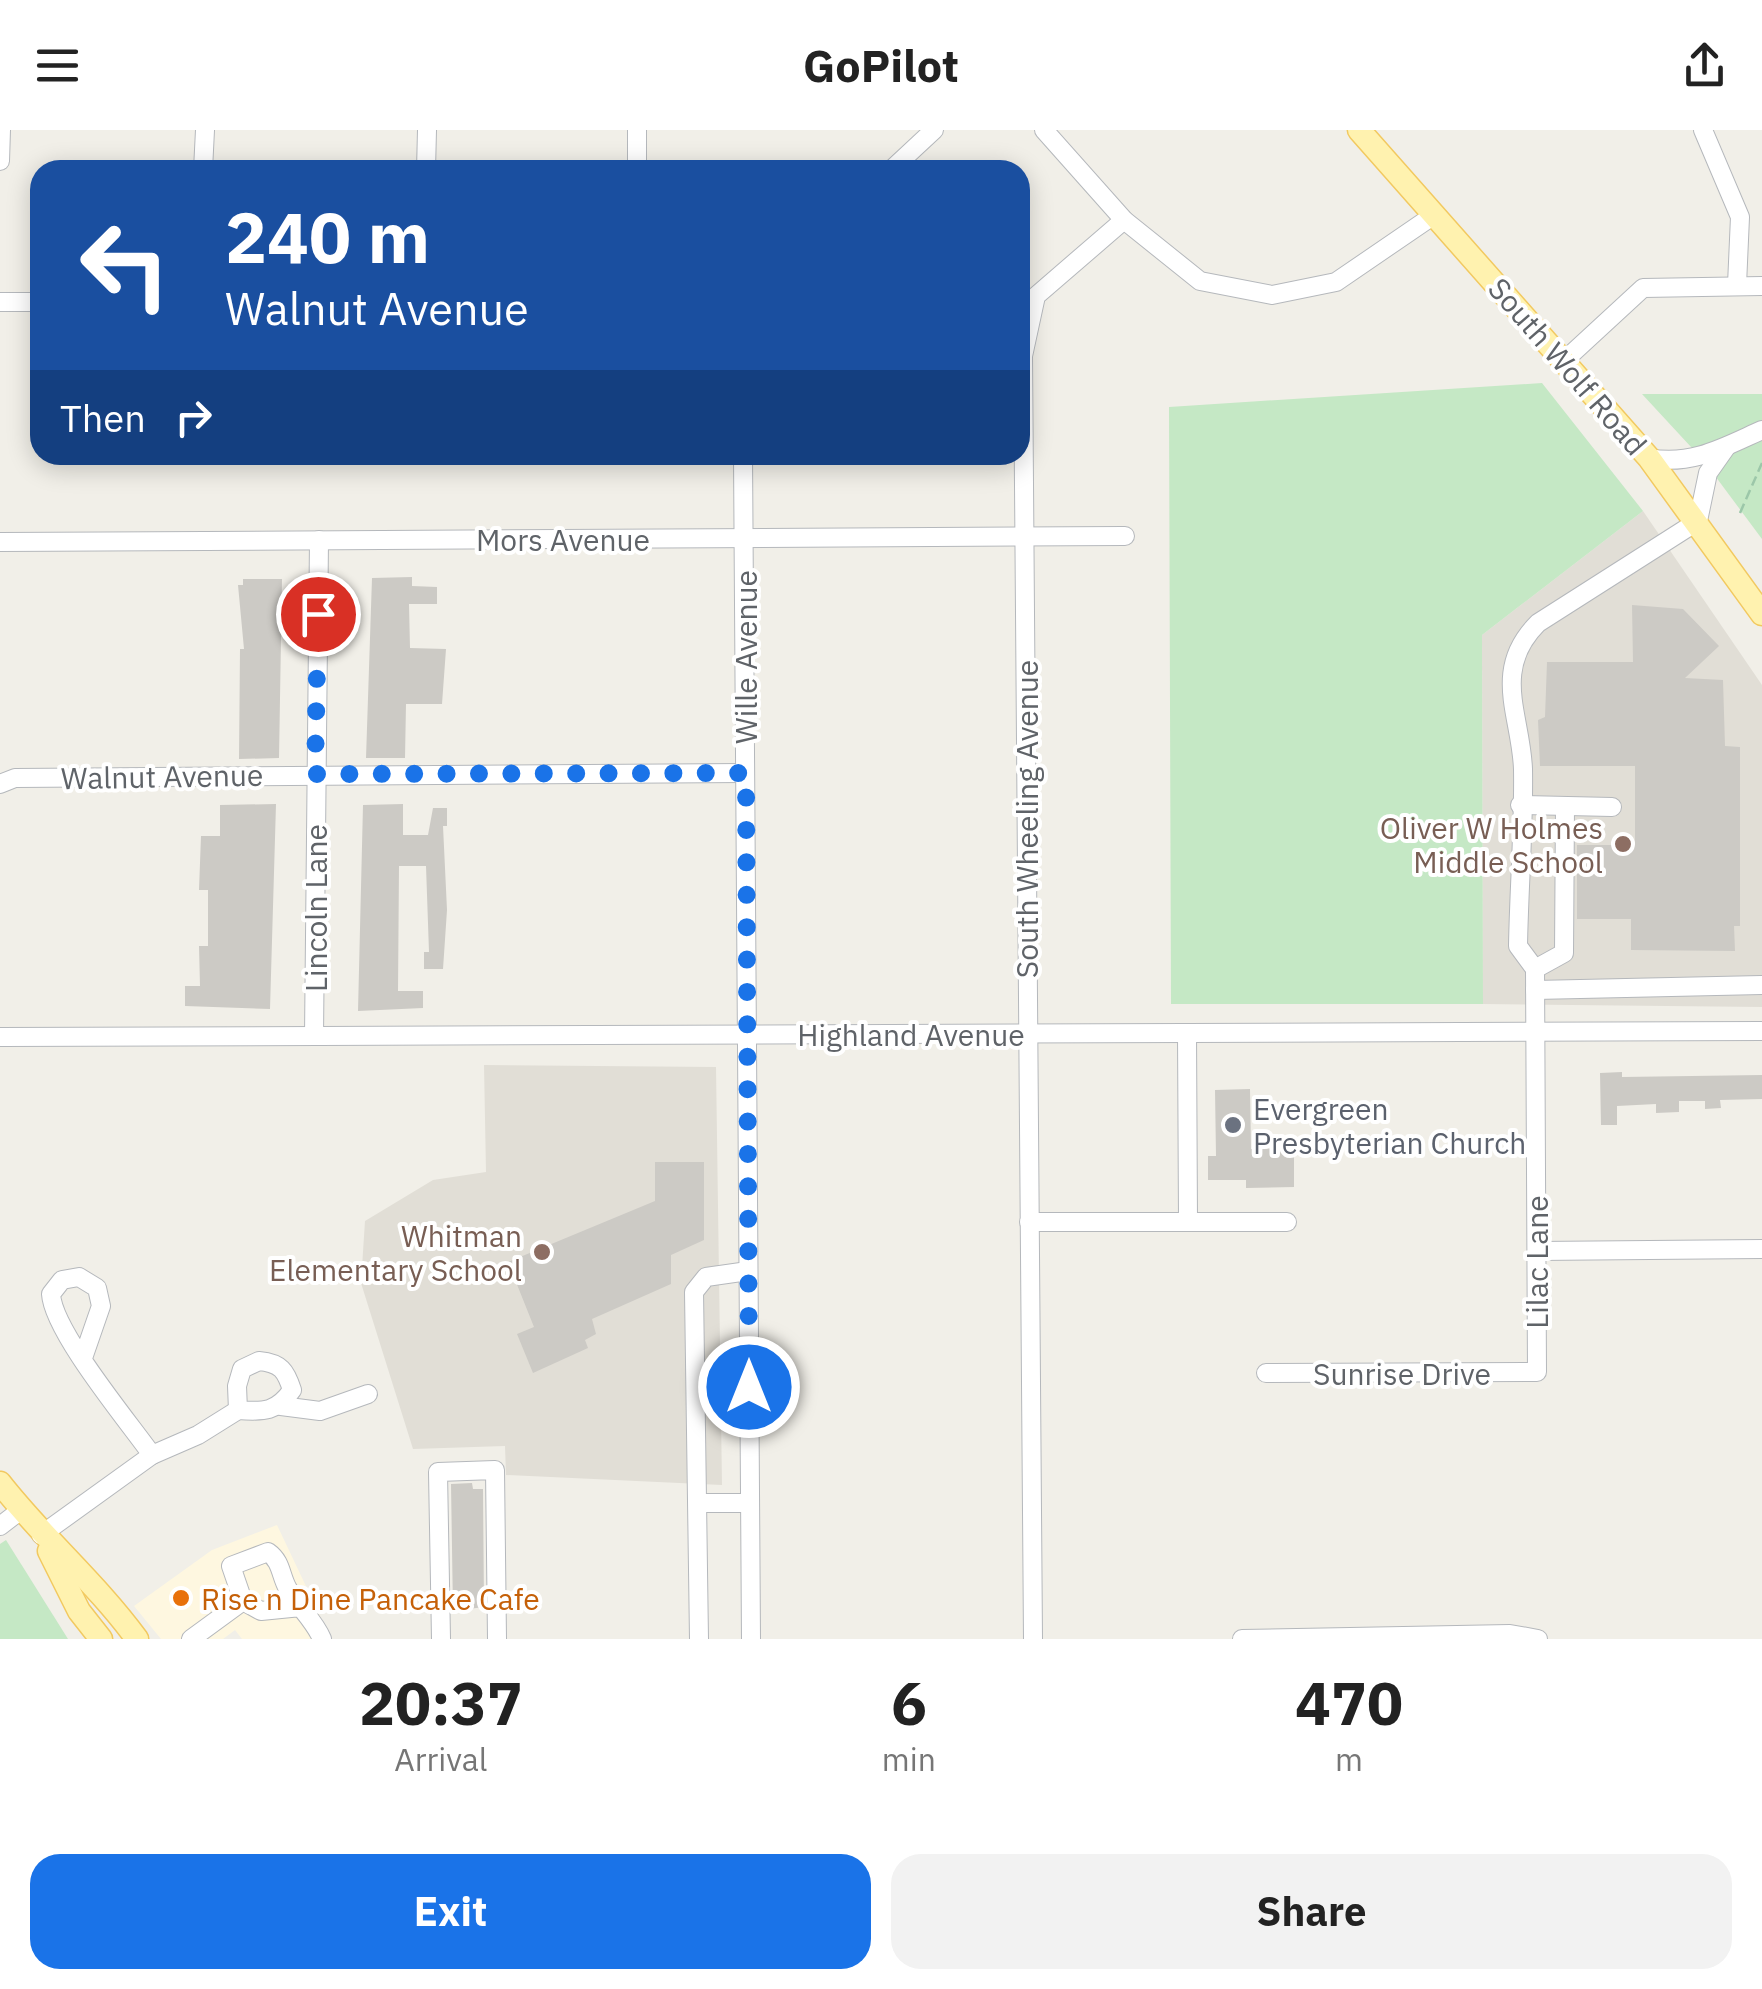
<!DOCTYPE html>
<html lang="en">
<head>
<meta charset="utf-8">
<style>
	:root { --surface:#fff; --page:#f2f2f2; --text:#222; --muted:#767676; --accent:#1a73e8 }
	body { margin:0; font-family:"IBM Plex Sans",sans-serif; background:var(--page); color:var(--text); height:100vh; display:flex; flex-direction:column; font-size:38px; white-space:nowrap }
	* { box-sizing:border-box; margin:0 }
	p { font-size:32px; color:var(--muted) }
	.icon { flex:none; width:55px; height:55px; fill:none; stroke:currentColor; stroke-width:2; stroke-linecap:round; stroke-linejoin:round }
	.map { position:relative; height:1509px; overflow:hidden }
	.sheet { display:flex; flex-direction:column; background:var(--surface); flex:1 }
	.sheet>* { flex:none }
	.hud { position:absolute; left:30px; top:30px; width:1000px; height:305px; border-radius:30px; box-shadow:0 5px 25px #0003; background:#1a4fa0; color:#fff; overflow:hidden }
	.pin { position:absolute; display:grid; place-items:center; width:85px; height:85px; color:#fff; margin:-42px; border:5px solid #fff; border-radius:50%; box-shadow:0 2px 10px #0007 }
	.me { position:absolute; width:110px; margin:-55px; rotate:0deg; stroke-linejoin:round; filter:drop-shadow(0 0 8px #0008) }
	.turn { display:flex; align-items:center; gap:35px; height:210px; padding:0 30px; font-size:45px }
	.turn .icon { width:130px; height:130px; stroke-width:2.5 }
	.turn b { display:block; font-size:70px; line-height:85px }
	.then { display:flex; align-items:center; height:95px; padding:0 30px; background:#0003; gap:20px; font-size:38px }
	.eta { display:flex; justify-content:space-evenly; align-items:center; height:170px; text-align:center }
	.eta b { font-size:60px; font-weight:700; line-height:70px }
	.primary-button { display:flex; gap:20px; margin-top:auto; padding:20px 30px }
	.primary-button a { flex:1; height:115px; border-radius:30px; background:var(--accent); color:#fff; font-size:40px; font-weight:700; line-height:115px; text-align:center }
	.primary-button a+a { background:var(--page); color:var(--text) }
	header { display:flex; justify-content:space-between; align-items:center; height:130px; padding:0 30px; background:var(--surface); font-size:45px; font-weight:700 }
	.map>svg:first-child { display:block }
	.commercial { fill:#fef7e0 }
	.education { fill:#e1ded6 }
	.green { fill:#c5e8c5 }
	.building { fill:#cccac5 }
	.lines { fill:none; stroke-linecap:round; stroke-linejoin:round }
	.minor-casing { stroke:#b5b8bc; stroke-width:20 }
	.major-casing { stroke:#f2c960; stroke-width:25 }
	.path { stroke:#9cc7a9; stroke-width:2.5; stroke-dasharray:10 5; stroke-linecap:butt }
	.minor { stroke:#fff; stroke-width:18 }
	.major { stroke:#fff2af; stroke-width:22 }
	.route { stroke:#1a73e8; stroke-width:18; stroke-dasharray:0 32.4 }
	.education-dot { fill:#8d6e63; stroke:#fff; stroke-width:4 }
	.worship-dot { fill:#6b7280; stroke:#fff; stroke-width:4 }
	.food-dot { fill:#e8710a; stroke:#fff; stroke-width:4 }
	.labels { text-anchor:middle; dominant-baseline:central; stroke-width:8; stroke-linejoin:round; paint-order:stroke }
	.street-label { font-size:30px; fill:#5f6368; stroke:#fff }
	.education-label { font-size:30px; fill:#785e54; stroke:#fff; text-anchor:end }
	.worship-label { font-size:30px; fill:#5b616d; stroke:#fff; text-anchor:start }
	.food-label { font-size:30px; fill:#c56008; stroke:#fff; text-anchor:start }
</style>
</head>
<body>
<header><svg class="icon" aria-label="menu" viewBox="0 0 24 24"><path d="M4 6h16M4 12h16M4 18h16"/></svg>GoPilot<svg class="icon" aria-label="share" viewBox="0 0 24 24"><path d="M12 15V3M7 8l5-5 5 5M5 13v7h14v-7"/></svg></header>
<div class="map">
<svg width="1762" height="1509" viewBox="0 0 1762 1509">
	<rect width="100%" height="100%" fill="#f1efe8"/>
	<path class="commercial" d="M277 1395 331 1509H242L235 1500 223 1509H161L134 1476 212 1420Z"/>
	<g class="education">
		<path d="M1643 381 1762 555V877L1483 874 1482 505Z"/>
		<path d="M484 935 716 937 722 1355 506 1345 505 1316 413 1319 361 1153 365 1091 433 1050 486 1042Z"/>
	</g>
	<g class="green">
		<path d="M1542 253 1643 381 1482 505 1483 874H1171L1169 277Z"/>
		<path d="M1642 264H1762V409L1704 331Z"/>
		<path d="M6 1410 68 1509H0V1414Z"/>
	</g>
	<g class="building">
		<path d="M412 447V456L437 457V474H409L410 518 446 519 442 574H406L405 628H366L372 448Z"/>
		<path d="M243 449H282L279 628 239 629 240 519H244L238 455H243Z"/>
		<path d="M1632 475 1683 479 1719 516 1685 548 1723 550 1725 616 1740 617V796H1734L1735 821 1631 820V789H1577V715H1635V636H1540L1538 590 1545 587 1547 532H1633Z"/>
		<path d="M276 674 270 879 185 876V856H200L199 816H208V760H199L201 706H220V675Z"/>
		<path d="M403 674V705H428L433 678H447V696H443L447 780 443 839H424V822H429L426 736H399L398 861H423V878L358 881 363 675Z"/>
		<path d="M1622 942V947L1762 945V969L1720 970 1721 978 1705 979V971H1679V982L1656 983V974L1617 976V995H1601L1600 943Z"/>
		<path d="M1250 959 1251 1019 1294 1018V1057L1246 1058V1050H1208V1026H1216L1215 960Z"/>
		<path d="M655 1032H704V1110L671 1125V1154L592 1189 596 1204 585 1210 588 1218 533 1243 517 1204 534 1197 508 1132 655 1071Z"/>
		<path d="M472 1353 473 1359H483L484 1477 453 1481 451 1354Z"/>
	</g>
	<g class="lines">
		<g class="minor-casing">
			<g id="minor">
				<path d="M1044 0 1124 90 1200 151 1272 165 1336 152 1434 85"/>
				<path d="M1703 0 1740 87 1737 155"/>
				<path d="M0 31 1 0"/>
				<path d="M203 40 205 0"/>
				<path d="M426 40 427 0"/>
				<path d="M637 40V0"/>
				<path d="M891 40 934 0"/>
				<path d="M0 172H40"/>
				<path d="M1566 229 1643 158 1762 156"/>
				<path d="M743 325 751 1509"/>
				<path d="M1649 328C1692 336 1724 317 1762 300"/>
				<path d="M0 412 1125 406"/>
				<path d="M0 654 15 648 745 643"/>
				<path d="M1520 675 1612 677"/>
				<path d="M1535 839 1564 823 1565 677"/>
				<path d="M1535 860 1762 855"/>
				<path d="M1187 903 1188 1091"/>
				<path d="M314 906 319 410"/>
				<path d="M0 907 1762 901"/>
				<path d="M1029 1092H1287"/>
				<path d="M1537 1121 1762 1119"/>
				<path d="M83 1228 101 1176 97 1158 79 1147 62 1150 51 1164C53 1201 127 1290 152 1325"/>
				<path d="M259 1231C281 1233 286 1241 292 1260 277 1282 264 1282 238 1280L237 1256 242 1239Z"/>
				<path d="M1266 1243 1537 1242 1535 839 1518 816C1519 758 1524 697 1523 639 1521 585 1491 540 1538 493L1698 391 1708 343 1727 316"/>
				<path d="M281 1276 320 1281 368 1264"/>
				<path d="M698 1373H750"/>
				<path d="M0 1396 21 1380"/>
				<path d="M41 1405 152 1325 198 1305 238 1280"/>
				<path d="M301 1477 261 1481 243 1471 231 1436 268 1422C282 1432 280 1445 288 1459 298 1477 314 1490 322 1509"/>
				<path d="M191 1509 243 1471"/>
				<path d="M441 1509 438 1342 495 1340 497 1509"/>
				<path d="M699 1509 694 1162 706 1147 748 1141"/>
				<path d="M1033 1509 1023 226 1036 166 1124 90"/>
				<path d="M1242 1509 1510 1504 1538 1509"/>
			</g>
		</g>
		<g class="major-casing">
			<g id="major">
				<path d="M1359 0 1649 328 1762 484"/>
				<path d="M0 1353C43 1408 96 1453 137 1509"/>
				<path d="M49 1421 79 1481 101 1509"/>
			</g>
		</g>
		<path class="path" d="M1740 383 1762 333"/>
		<use href="#minor" class="minor"/>
		<use href="#major" class="major"/>
	</g>
	<g class="lines">
		<path class="route" d="M318 484 315 644 746 643 749 1257"/>
	</g>
	<g class="education-dot">
		<circle cx="1623" cy="714" r="10"/>
		<circle cx="542" cy="1122" r="10"/>
	</g>
	<circle class="worship-dot" cx="1233" cy="995" r="10"/>
	<circle class="food-dot" cx="181" cy="1468" r="10"/>
	<g class="labels">
		<g class="street-label">
			<text transform="translate(1568 236) rotate(49)">South Wolf Road</text>
			<text x="563" y="409">Mors Avenue</text>
			<text transform="translate(745 527) rotate(-90)">Wille Avenue</text>
			<text transform="translate(162 646) rotate(-1)">Walnut Avenue</text>
			<text transform="translate(1026 689) rotate(-90)">South Wheeling Avenue</text>
			<text transform="translate(315 778) rotate(-90)">Lincoln Lane</text>
			<text x="911" y="904">Highland Avenue</text>
			<text transform="translate(1536 1132) rotate(-90)">Lilac Lane</text>
			<text x="1402" y="1243">Sunrise Drive</text>
		</g>
		<g class="education-label">
			<text x="1603" y="697">Oliver W Holmes<tspan x="1603" dy="34">Middle School</tspan></text>
			<text x="522" y="1105">Whitman<tspan x="522" dy="34">Elementary School</tspan></text>
		</g>
		<g class="worship-label">
			<text x="1253" y="978">Evergreen<tspan x="1253" dy="34">Presbyterian Church</tspan></text>
		</g>
		<g class="food-label">
			<text x="201" y="1468">Rise n Dine Pancake Cafe</text>
		</g>
	</g>
</svg>
<div class="pin" style="left:318px;top:484px;background:#d93025"><svg class="icon" aria-label="arrive" viewBox="0 0 24 24"><path d="M6 21V4h12l-3 4 3 4H6"/></svg></div>
<svg class="me" style="left:749px;top:1257px" viewBox="-20 -20 40 40"><circle r="17" fill="#1a73e8" stroke="#fff" stroke-width="3"/><path d="M0-11L8 9 0 5-8 9z" fill="#fff"/></svg>
<div class="hud">
<div class="turn"><svg class="icon" aria-label="left" viewBox="0 0 24 24"><path d="M17 20v-9H6M10 6l-5 5 5 5"/></svg><div><b>240 m</b>Walnut Avenue</div></div>
<div class="then">Then<svg class="icon" aria-label="right" viewBox="0 0 24 24"><path d="M7 20v-9h11M14 6l5 5-5 5"/></svg></div>
</div>
</div>
<section class="sheet">
<div class="eta">
<div><b>20:37</b><p>Arrival</p></div>
<div><b>6</b><p>min</p></div>
<div><b>470</b><p>m</p></div>
</div>
<div class="primary-button"><a>Exit</a><a>Share</a></div>
</section>
</body>
</html>
